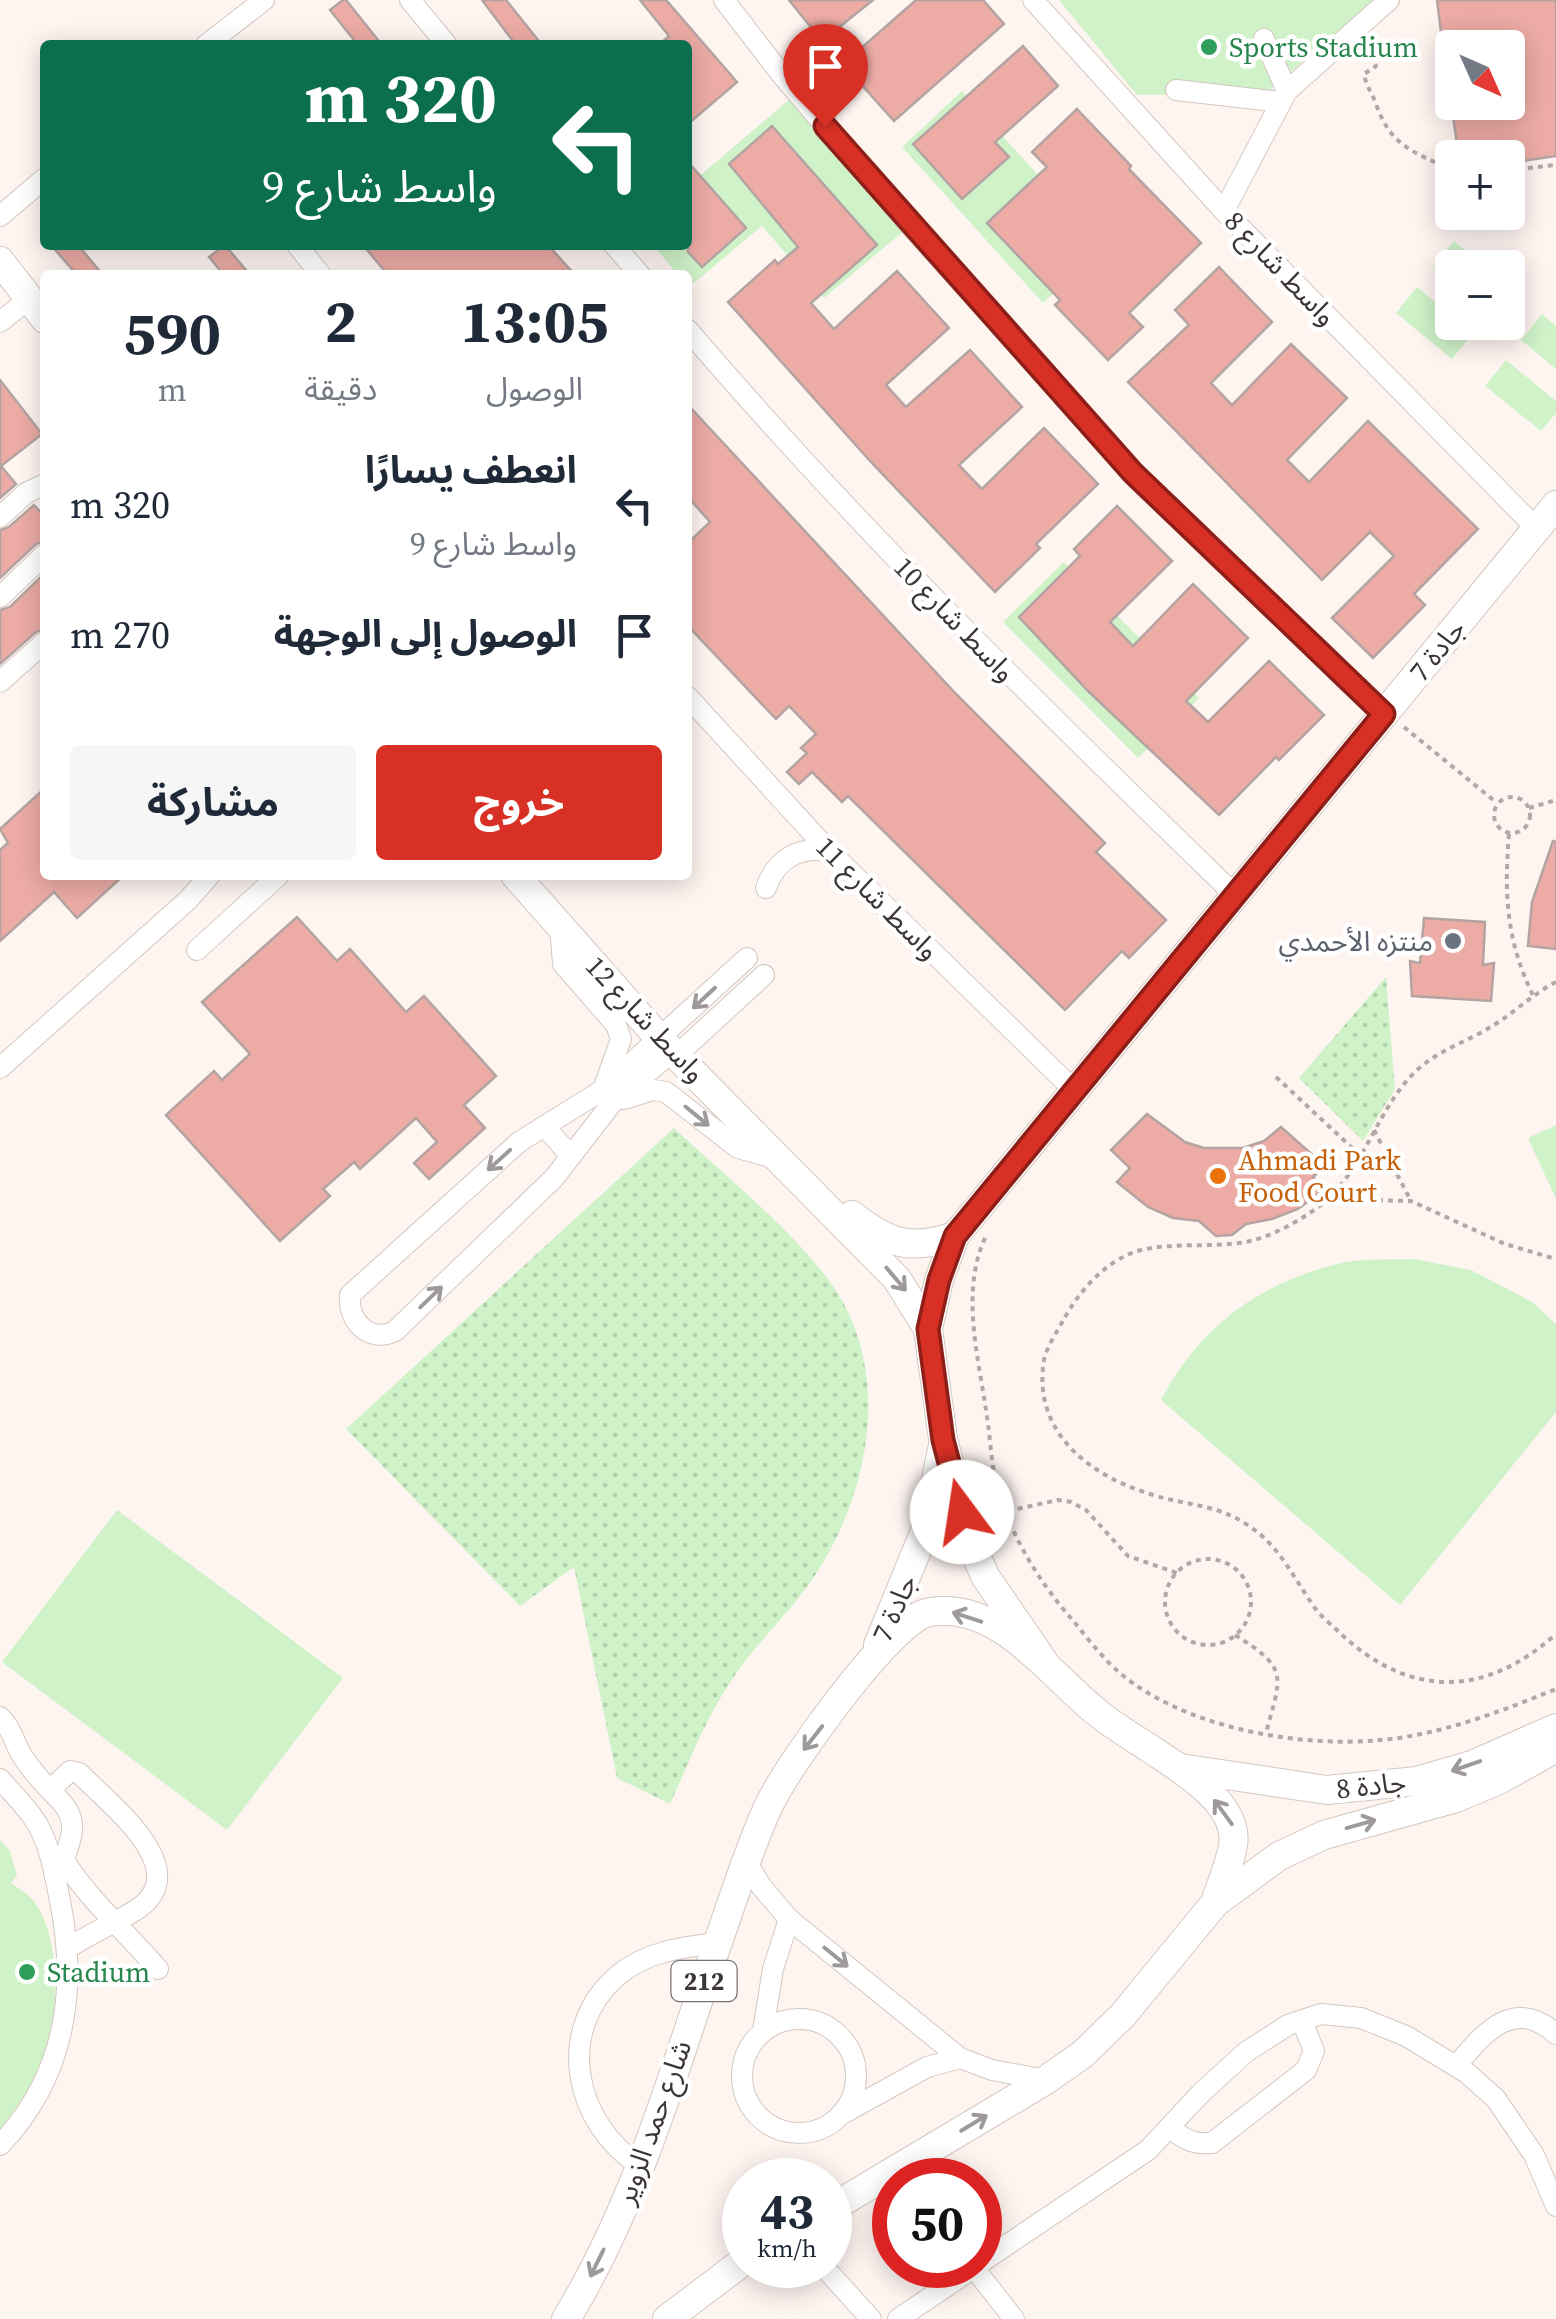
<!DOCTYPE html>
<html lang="ar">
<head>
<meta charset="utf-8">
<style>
	:root { --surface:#fff; --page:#f6f6f7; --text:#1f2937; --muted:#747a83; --accent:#d93025 }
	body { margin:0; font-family:"Source Serif 4","Noto Sans Arabic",serif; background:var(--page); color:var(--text); direction:rtl; height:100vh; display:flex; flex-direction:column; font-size:38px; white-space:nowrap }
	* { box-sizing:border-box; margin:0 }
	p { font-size:32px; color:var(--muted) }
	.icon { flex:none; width:55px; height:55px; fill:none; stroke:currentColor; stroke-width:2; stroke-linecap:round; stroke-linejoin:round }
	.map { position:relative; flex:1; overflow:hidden; direction:ltr }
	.panel { position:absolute; left:40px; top:270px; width:652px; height:610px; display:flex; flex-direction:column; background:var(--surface); border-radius:10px; box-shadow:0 5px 25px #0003; direction:rtl }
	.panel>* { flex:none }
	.hud { position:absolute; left:40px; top:40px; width:652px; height:210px; border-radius:10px; box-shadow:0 5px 25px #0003; direction:rtl; background:#0b6e4f; color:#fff; overflow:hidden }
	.needle { width:65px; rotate:135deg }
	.fabs { position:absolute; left:1435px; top:30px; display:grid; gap:20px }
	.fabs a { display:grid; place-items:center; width:90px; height:90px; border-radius:10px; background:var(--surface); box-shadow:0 5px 25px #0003; font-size:50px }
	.speed { position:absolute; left:722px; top:2158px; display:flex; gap:20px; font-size:50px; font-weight:700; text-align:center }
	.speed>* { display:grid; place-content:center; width:130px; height:130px; border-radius:50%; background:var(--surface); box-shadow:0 5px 25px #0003; line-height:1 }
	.speed small { font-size:25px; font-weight:400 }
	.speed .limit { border:15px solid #d22; background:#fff; color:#111 }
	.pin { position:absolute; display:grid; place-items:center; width:85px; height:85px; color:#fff; margin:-102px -42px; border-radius:50% 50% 50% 0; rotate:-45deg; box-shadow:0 0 10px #0007 }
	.pin .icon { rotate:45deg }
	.me { position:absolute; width:110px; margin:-55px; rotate:346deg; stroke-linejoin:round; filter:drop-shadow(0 0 8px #0008) }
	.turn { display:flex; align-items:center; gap:35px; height:210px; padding:0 30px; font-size:45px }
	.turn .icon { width:130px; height:130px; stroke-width:2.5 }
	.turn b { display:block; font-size:70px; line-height:85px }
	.eta { display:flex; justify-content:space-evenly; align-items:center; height:170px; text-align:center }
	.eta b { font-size:60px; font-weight:700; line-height:70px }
	.action { display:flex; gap:20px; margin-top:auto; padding:20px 30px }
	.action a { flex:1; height:115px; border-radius:10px; background:var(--accent); color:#fff; font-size:40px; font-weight:700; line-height:115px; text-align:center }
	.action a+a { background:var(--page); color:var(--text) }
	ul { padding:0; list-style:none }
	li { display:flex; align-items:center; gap:30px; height:130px; padding:0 30px }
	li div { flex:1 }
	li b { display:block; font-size:38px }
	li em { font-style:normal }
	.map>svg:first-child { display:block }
	.grass { fill:#cff2c9 }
	.park { fill:url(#park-dots) }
	.building { fill:#ecaba5; stroke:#b3a4a2; stroke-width:2.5 }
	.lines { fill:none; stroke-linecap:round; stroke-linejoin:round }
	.minor-casing { stroke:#d4c7c0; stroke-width:22 }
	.major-casing { stroke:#d4c7c0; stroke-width:30 }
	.path { stroke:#b1a9a6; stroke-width:4; stroke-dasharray:5 5; stroke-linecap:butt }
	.minor { stroke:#fff; stroke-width:20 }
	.major { stroke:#fff; stroke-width:28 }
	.oneway { stroke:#9e9a9a }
	.route-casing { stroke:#8d1f18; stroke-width:25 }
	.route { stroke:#d93025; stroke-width:18 }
	.leisure-dot { fill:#2e9e5b; stroke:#fff; stroke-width:4 }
	.worship-dot { fill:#6b7280; stroke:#fff; stroke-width:4 }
	.food-dot { fill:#e8710a; stroke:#fff; stroke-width:4 }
	.labels { text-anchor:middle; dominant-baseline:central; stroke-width:9; stroke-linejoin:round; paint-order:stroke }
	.shield { fill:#fff; stroke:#767271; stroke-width:2.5 }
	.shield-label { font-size:25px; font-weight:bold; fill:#3c3634 }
	.leisure-label { font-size:28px; fill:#27864d; stroke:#fff; text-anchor:start }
	.street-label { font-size:28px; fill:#3c3634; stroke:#fff }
	.worship-label { font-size:28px; fill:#5b616d; stroke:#fff; text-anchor:end }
	.food-label { font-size:28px; fill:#c56008; stroke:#fff; text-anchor:start }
</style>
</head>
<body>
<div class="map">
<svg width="1556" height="2319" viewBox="0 0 1556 2319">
	<defs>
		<pattern id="park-dots" width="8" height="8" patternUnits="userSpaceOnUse" patternTransform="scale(2.5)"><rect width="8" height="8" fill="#cff2c9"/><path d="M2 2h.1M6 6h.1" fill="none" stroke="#b3d0ad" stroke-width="1.8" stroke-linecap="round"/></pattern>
	</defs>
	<rect width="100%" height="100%" fill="#fef5f1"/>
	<g class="grass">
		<path d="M1059 0H1374L1265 94 1137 95Z"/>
		<path d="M962 91 1104 248 1043 303 902 147Z"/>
		<path d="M791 98 904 231 824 298 762 226 689 287 688 275H678L653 245H688V186Z"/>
		<path d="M1454 241 1486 267 1452 268V283L1433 267Z"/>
		<path d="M1417 287 1452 316V322L1460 323 1473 333 1452 359 1396 313Z"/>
		<path d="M1542 314 1556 326V369L1521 340Z"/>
		<path d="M1506 360 1556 401V413L1541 431 1485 386Z"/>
		<path d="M1064 562 1199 698 1138 758 1003 622Z"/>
		<path d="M1556 1125V1199L1528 1138Z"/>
		<path d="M1414 1259 1471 1270 1532 1302 1556 1324V1412L1400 1605 1161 1400C1199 1328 1257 1284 1337 1264 1361 1258 1389 1260 1414 1259Z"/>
		<path d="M117 1510 343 1678 227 1830 2 1662Z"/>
		<path d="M0 1840 10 1851 17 1875 11 1883C19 1889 30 1895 35 1903 64 1941 59 2037 39 2077 29 2098 13 2117 0 2136Z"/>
	</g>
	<g class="park">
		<path d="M1386 977 1395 1089 1363 1141 1299 1078Z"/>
		<path d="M674 1128C725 1176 796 1232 835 1289 895 1381 867 1504 807 1587 784 1618 756 1644 735 1675 707 1715 690 1760 670 1804L617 1778 574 1567 520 1606 346 1429Z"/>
	</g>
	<g class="building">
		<path d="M343 0H346L382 45H358L330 10Z"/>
		<path d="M482 0H506L542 45H516Z"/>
		<path d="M640 0H666L737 82 688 124V45H659L669 36Z"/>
		<path d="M789 0H873L822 41Z"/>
		<path d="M916 0H983L1004 24 894 121 843 64Z"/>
		<path d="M1437 0H1556V156L1508 163V158H1459L1451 102H1508V48H1443Z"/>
		<path d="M1023 46 1058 86 995 142 1009 157 962 199 913 144Z"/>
		<path d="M1077 109 1131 166 1129 169 1201 243 1129 313 1143 327 1108 360 1055 305 1060 300 987 223 1047 167 1032 152Z"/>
		<path d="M772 126 877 245 811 303 834 329 897 271 949 328 886 385 906 407 970 350 1022 407 959 465 982 489 1044 428 1098 484 1036 544 1040 548 995 592 870 461 728 302 775 260 778 264 798 247 729 164Z"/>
		<path d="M688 162 746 228 702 267 688 252Z"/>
		<path d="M51 245H78L103 275H77Z"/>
		<path d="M225 245 250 275H224L209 257Z"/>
		<path d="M363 245H548L575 275H388Z"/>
		<path d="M1219 267 1272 322 1211 383 1232 405 1291 344 1347 398 1287 460 1309 482 1368 421 1478 529 1414 594 1425 605 1373 658 1332 618 1394 556 1370 532 1322 580 1128 382 1189 325 1175 310Z"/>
		<path d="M0 380 42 434 1 466 16 484 0 498Z"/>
		<path d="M688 405 956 694 1105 843 1096 852 1166 920 1129 958 1122 951 1065 1010 848 796 842 802 812 772 799 784 787 772 807 753 801 748 816 734 789 706 776 719 688 626V543L710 522 688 497Z"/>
		<path d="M34 505 45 517V541L36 544 0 578V530L9 527Z"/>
		<path d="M1117 506 1172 561 1110 622 1133 646 1193 584 1248 638 1186 701 1208 722 1269 661 1324 715 1279 760 1276 757 1219 815 1088 691 1019 617 1080 556 1074 549Z"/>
		<path d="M45 573V629L36 632 0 664V610L10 607Z"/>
		<path d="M45 788V875H124L77 918 54 892 0 941V850L8 843 0 829Z"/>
		<path d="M1553 841 1556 842V949L1528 946 1532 902Z"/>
		<path d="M297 917 337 961 350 949 406 1012 424 996 496 1076 464 1105 485 1128 429 1179 414 1163 437 1142 416 1118 360 1169 354 1162 323 1189 330 1196 280 1241 166 1115 214 1071 222 1080 250 1054 202 1002Z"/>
		<path d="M1424 918 1485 922 1483 965 1494 963 1491 1001 1412 996 1410 961 1420 963Z"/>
		<path d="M1147 1114 1185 1142 1204 1148H1243L1264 1141 1281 1127 1325 1166 1313 1177 1325 1189 1298 1209 1272 1219 1246 1224 1232 1235 1216 1236 1199 1221 1173 1218 1148 1207 1117 1182 1130 1168 1111 1150Z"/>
	</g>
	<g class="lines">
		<g class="minor-casing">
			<g id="minor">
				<path d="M410 0 447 45"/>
				<path d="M724 0 781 74 915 231 1133 473 1384 714"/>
				<path d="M1033 0 1224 211 1536 528"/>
				<path d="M1264 39 1287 91"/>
				<path d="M206 45 264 0"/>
				<path d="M1176 90 1281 102"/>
				<path d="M1224 211 1287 91 1389 0"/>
				<path d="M0 216 45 178"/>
				<path d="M297 245 321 275"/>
				<path d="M614 245 640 275"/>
				<path d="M0 322 29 299"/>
				<path d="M688 330C859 530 1046 712 1235 895"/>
				<path d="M0 517 26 493 45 484"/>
				<path d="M0 597 45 554"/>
				<path d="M0 682 45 642"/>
				<path d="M688 697 829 851 1076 1092"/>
				<path d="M766 888C776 859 799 846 829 851"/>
				<path d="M560 925 563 964 616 1025 621 1039 605 1084"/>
				<path d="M197 950 279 875"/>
				<path d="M673 1051 612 1103 554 1178 395 1331C370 1344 347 1321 350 1295L519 1142 601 1091 747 958"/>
				<path d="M677 1055 764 975"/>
				<path d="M0 1068 188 900 210 875"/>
				<path d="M624 1099 653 1090 666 1092 738 1148 778 1159"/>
				<path d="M544 1126 571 1156"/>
				<path d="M0 1717C14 1731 13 1742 23 1757 59 1813 94 1801 55 1877"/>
				<path d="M0 1779C14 1795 29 1809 39 1827 51 1850 55 1876 60 1901 78 1991 65 2077 0 2145"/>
				<path d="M51 1789 70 1771 79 1773C107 1802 198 1870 136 1910 113 1924 89 1934 67 1949"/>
				<path d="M64 1860C87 1898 128 1934 158 1969"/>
				<path d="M746 1861 761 1886 789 1919 960 2058 992 2070 1046 2080"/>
				<circle cx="799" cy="2076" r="57"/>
				<path d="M763 2031 773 1969 789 1919"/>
				<path d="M1456 2066C1484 2033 1513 1996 1556 2034"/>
				<path d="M842 2114 927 2067 960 2058"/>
				<path d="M1171 2129C1184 2139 1194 2145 1212 2143L1306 2070 1314 2051 1302 2021"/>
				<path d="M640 2166C575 2124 554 2031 617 1976 645 1952 682 1947 718 1943"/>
				<path d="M980 2263 1148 2150 1200 2094 1246 2052 1288 2025 1321 2014 1361 2018 1406 2036 1467 2073 1496 2099 1534 2155 1556 2206"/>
				<path d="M822 2265 871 2319"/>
				<path d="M974 2268 1014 2319"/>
				<path d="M898 2319 978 2265"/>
			</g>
		</g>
		<g class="major-casing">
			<g id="major">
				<path d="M0 261 45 319"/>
				<path d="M515 875 660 1039 897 1279 928 1329"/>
				<path d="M852 1215C889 1244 910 1251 955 1236"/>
				<path d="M878 1645 927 1526 942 1449"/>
				<path d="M1044 1662 985 1576 969 1539 943 1439 928 1329 939 1280 955 1236 1556 505"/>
				<path d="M1180 1768 1327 1790 1417 1781 1472 1765 1556 1728"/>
				<path d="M830 2209 1046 2080 1083 2054 1123 2015 1215 1903 1279 1856 1324 1835 1456 1798 1499 1780 1556 1748"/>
				<path d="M566 2319C637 2203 674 2070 718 1942 734 1897 748 1851 768 1807 787 1766 883 1632 923 1614 928 1612 939 1611 945 1611 1007 1611 1055 1680 1099 1714 1114 1726 1132 1737 1149 1748 1179 1768 1240 1803 1233 1845 1230 1864 1221 1884 1215 1903"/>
				<path d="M667 2319 745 2260"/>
			</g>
		</g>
		<g class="path">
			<path d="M1365 47 1376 66 1364 74C1366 86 1372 93 1376 104 1391 147 1414 152 1452 170"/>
			<path d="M1508 170 1556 165"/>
			<path d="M1404 727 1497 803"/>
			<circle cx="1512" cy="815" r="18"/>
			<path d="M1529 808 1556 800"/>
			<path d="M1509 834C1504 893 1506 942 1534 997"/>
			<path d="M1556 982C1534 993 1515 1012 1494 1025 1469 1041 1438 1050 1416 1071 1375 1110 1363 1177 1314 1210 1294 1224 1270 1237 1246 1242 1212 1248 1174 1242 1141 1250 1108 1258 1079 1291 1064 1319 1057 1332 1047 1346 1044 1360 1032 1431 1088 1475 1150 1494 1186 1506 1216 1503 1249 1526 1280 1546 1294 1579 1315 1608 1322 1618 1333 1626 1341 1634 1411 1699 1486 1697 1556 1634"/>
			<path d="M1276 1077 1362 1157"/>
			<path d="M1374 1130 1411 1201"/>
			<path d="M1328 1199 1411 1201 1505 1244 1556 1259"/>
			<path d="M985 1238C960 1293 979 1359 987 1417 990 1437 991 1458 995 1478 1007 1529 1036 1578 1070 1617 1086 1636 1102 1658 1121 1674 1186 1728 1299 1748 1381 1740 1440 1735 1502 1711 1556 1689"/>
			<path d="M1008 1511 1058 1500 1071 1502 1086 1510 1128 1556 1177 1573"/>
			<circle cx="1208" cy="1602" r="43"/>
			<path d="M1235 1635C1290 1669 1281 1676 1266 1733"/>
		</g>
		<use href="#minor" class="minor"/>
		<use href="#major" class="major"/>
	</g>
	<defs><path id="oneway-shaft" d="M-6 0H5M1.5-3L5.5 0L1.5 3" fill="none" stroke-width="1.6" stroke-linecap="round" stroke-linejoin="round" transform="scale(2.5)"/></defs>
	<g class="oneway">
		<use href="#oneway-shaft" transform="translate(704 998) rotate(137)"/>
		<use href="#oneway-shaft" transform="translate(697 1116) rotate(39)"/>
		<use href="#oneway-shaft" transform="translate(499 1160) rotate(138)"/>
		<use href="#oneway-shaft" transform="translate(896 1279) rotate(50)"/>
		<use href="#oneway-shaft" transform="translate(431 1297) rotate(-44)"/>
		<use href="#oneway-shaft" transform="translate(967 1617) rotate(-162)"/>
		<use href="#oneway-shaft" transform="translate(813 1738) rotate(128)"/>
		<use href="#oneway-shaft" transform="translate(1466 1766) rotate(161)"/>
		<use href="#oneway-shaft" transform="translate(1223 1812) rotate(-126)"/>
		<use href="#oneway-shaft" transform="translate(1361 1824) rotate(-16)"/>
		<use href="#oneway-shaft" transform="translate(836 1957) rotate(39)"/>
		<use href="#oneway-shaft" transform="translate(974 2123) rotate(-31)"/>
		<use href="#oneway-shaft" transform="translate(597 2263) rotate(116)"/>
	</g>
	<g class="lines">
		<g class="route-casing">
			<path id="route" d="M825 126 1133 473 1384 714 955 1236 939 1280 928 1329 943 1440 962 1512"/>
		</g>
		<use href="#route" class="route"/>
	</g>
	<g class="leisure-dot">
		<circle cx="1209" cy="47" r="10"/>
		<circle cx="27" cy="1972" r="10"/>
	</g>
	<circle class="worship-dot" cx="1453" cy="941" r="10"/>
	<circle class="food-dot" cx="1218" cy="1176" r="10"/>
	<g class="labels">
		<rect class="shield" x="671.5" y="1961" width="65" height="40" rx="8"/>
		<g class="shield-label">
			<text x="704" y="1981">212</text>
		</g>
		<g class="leisure-label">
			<text x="1229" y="47">Sports Stadium</text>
			<text x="47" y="1972">Stadium</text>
		</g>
		<g class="street-label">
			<text transform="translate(1281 268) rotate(46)">واسط شارع 8</text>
			<text transform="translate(955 619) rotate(46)">واسط شارع 10</text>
			<text transform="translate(1437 650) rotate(-51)">جادة 7</text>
			<text transform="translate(878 898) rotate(45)">واسط شارع 11</text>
			<text transform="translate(646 1019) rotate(47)">واسط شارع 12</text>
			<text transform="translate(894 1608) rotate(-66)">جادة 7</text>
			<text transform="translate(1371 1785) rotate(-6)">جادة 8</text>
			<text transform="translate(653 2122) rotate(-70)">شارع حمد الزوير</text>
		</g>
		<g class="worship-label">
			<text x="1433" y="941">منتزه الأحمدي</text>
		</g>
		<g class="food-label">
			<text x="1238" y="1160">Ahmadi Park<tspan x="1238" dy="32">Food Court</tspan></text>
		</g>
	</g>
</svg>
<div class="fabs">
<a><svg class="needle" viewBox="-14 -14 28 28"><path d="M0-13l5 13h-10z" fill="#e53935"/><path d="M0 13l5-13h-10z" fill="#747a83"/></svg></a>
<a>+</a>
<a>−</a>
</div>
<div class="speed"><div>43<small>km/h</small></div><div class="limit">50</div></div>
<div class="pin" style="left:825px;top:126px;background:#d93025"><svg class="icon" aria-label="arrive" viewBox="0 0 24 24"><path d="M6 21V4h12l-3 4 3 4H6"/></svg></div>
<svg class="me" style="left:962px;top:1512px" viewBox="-20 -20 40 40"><circle r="19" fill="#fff"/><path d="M0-13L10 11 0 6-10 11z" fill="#d93025"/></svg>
<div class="hud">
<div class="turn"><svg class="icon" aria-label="left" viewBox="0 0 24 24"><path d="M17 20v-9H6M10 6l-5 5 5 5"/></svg><div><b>320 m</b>واسط شارع 9</div></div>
</div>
<section class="panel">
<div class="eta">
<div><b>13:05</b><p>الوصول</p></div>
<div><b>2</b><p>دقيقة</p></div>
<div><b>590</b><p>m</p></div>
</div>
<ul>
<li><svg class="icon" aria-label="left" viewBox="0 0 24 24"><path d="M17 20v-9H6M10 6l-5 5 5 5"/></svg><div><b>انعطف يسارًا</b><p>واسط شارع 9</p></div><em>320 m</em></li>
<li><svg class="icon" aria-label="arrive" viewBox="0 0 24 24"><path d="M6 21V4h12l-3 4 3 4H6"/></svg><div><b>الوصول إلى الوجهة</b></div><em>270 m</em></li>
</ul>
<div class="action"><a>خروج</a><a>مشاركة</a></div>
</section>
</div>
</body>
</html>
